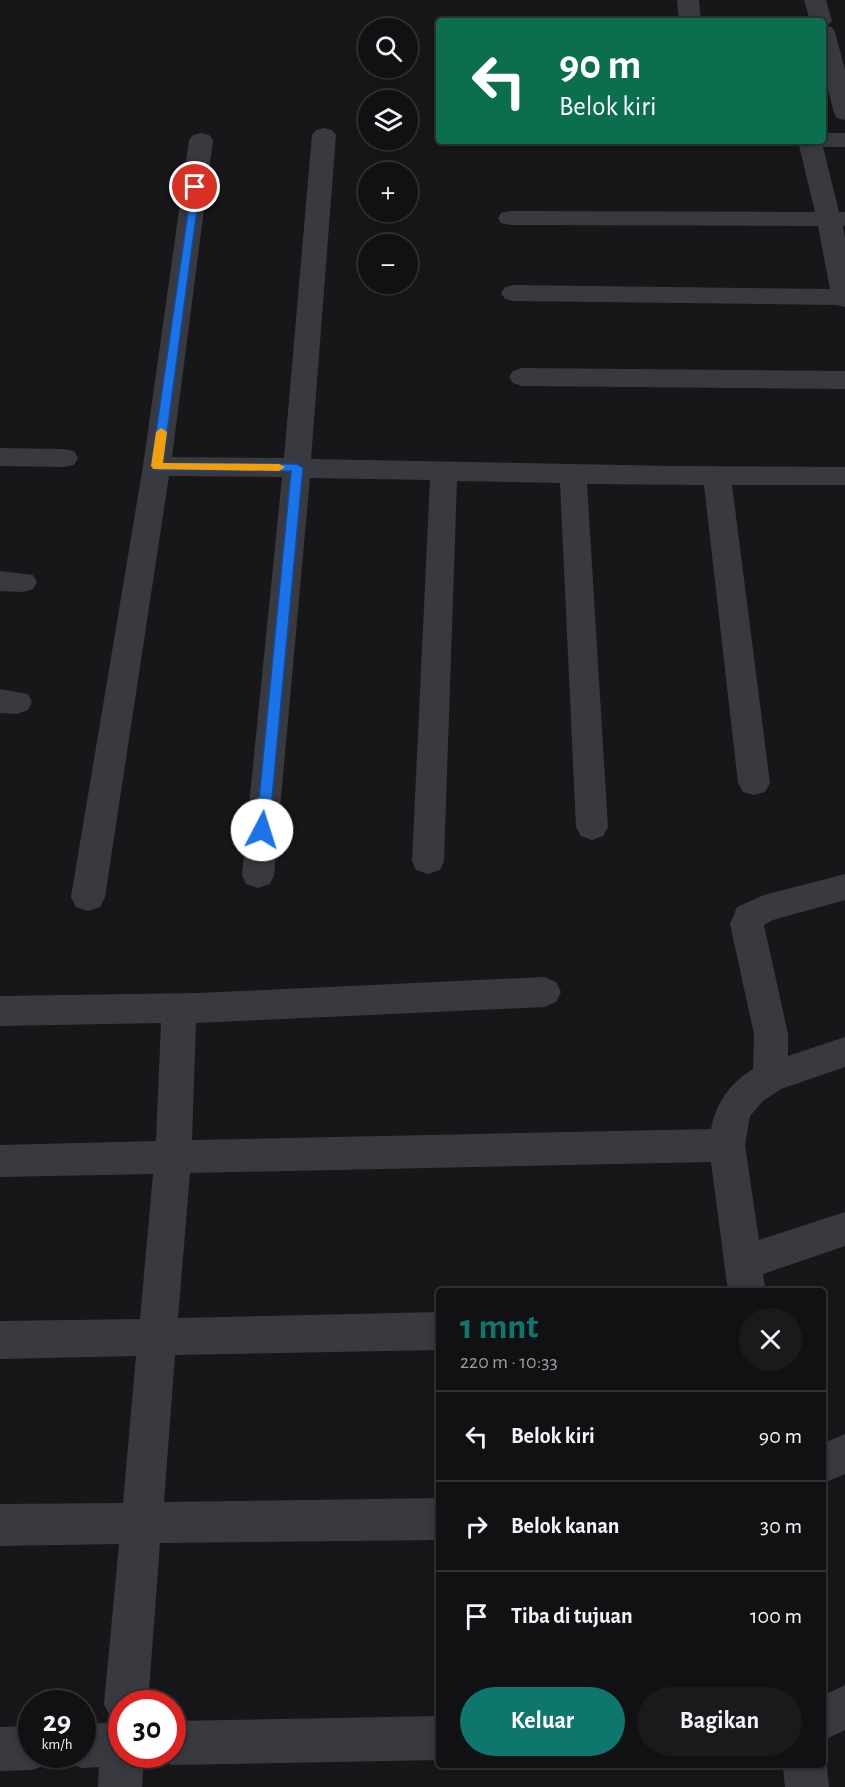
<!DOCTYPE html>
<html lang="id">
<head>
<meta charset="utf-8">
<style>
	:root { --surface:#111113; --page:#1a1a1c; --text:#f1f3f6; --muted:#9c9da0; --line:#303133; --accent:#0f766e }
	body { margin:0; font-family:"Alegreya Sans",sans-serif; background:var(--page); color:var(--text); height:100vh; display:flex; flex-direction:column; font-size:22px; white-space:nowrap }
	* { box-sizing:border-box; margin:0 }
	p { font-size:20px; color:var(--muted) }
	.icon { flex:none; width:33px; height:33px; fill:none; stroke:currentColor; stroke-width:2; stroke-linecap:round; stroke-linejoin:round }
	.map { position:relative; flex:1; overflow:hidden }
	.side { position:absolute; left:436px; top:1288px; width:390px; height:480px; display:flex; flex-direction:column; background:var(--surface); border-radius:6px; box-shadow:0 3px 9px #0003,0 0 0 2px var(--line) }
	.side>* { flex:none }
	.top-card { position:absolute; left:436px; top:18px; width:390px; height:126px; border-radius:6px; box-shadow:0 3px 9px #0003,0 0 0 2px var(--line); background:#0b6e4f; color:#fff; overflow:hidden }
	.tools { position:absolute; left:358px; top:18px; display:grid; gap:12px }
	.tools a { display:grid; place-items:center; width:60px; height:60px; border-radius:50%; background:var(--surface); box-shadow:0 3px 9px #0003,0 0 0 2px var(--line); font-size:30px }
	.speed { position:absolute; left:18px; top:1690px; display:flex; gap:12px; font-size:30px; font-weight:700; text-align:center }
	.speed>* { display:grid; place-content:center; width:78px; height:78px; border-radius:50%; background:var(--surface); box-shadow:0 3px 9px #0003,0 0 0 2px var(--line); line-height:1 }
	.speed small { font-size:15px; font-weight:400 }
	.speed .limit { border:9px solid #d22; background:#fff; color:#111 }
	.pin { position:absolute; display:grid; place-items:center; width:51px; height:51px; color:#fff; margin:-26px; border:3px solid #fff; border-radius:50%; box-shadow:0 2px 6px #0007 }
	.me { position:absolute; width:66px; margin:-33px; rotate:5deg; stroke-linejoin:round; filter:drop-shadow(0 0 4px #0008) }
	.turn { display:flex; align-items:center; gap:21px; height:126px; padding:0 24px; font-size:27px }
	.turn .icon { width:78px; height:78px; stroke-width:2.5 }
	.turn b { display:block; font-size:42px; line-height:51px }
	.round { display:grid; place-items:center; flex:none; width:63px; height:63px; border-radius:32px; background:var(--page) }
	.head { display:flex; align-items:center; justify-content:space-between; height:102px; padding:0 24px }
	h1 { font-size:36px; font-weight:700; line-height:45px; color:var(--accent) }
	.primary-button { display:flex; gap:12px; margin-top:auto; padding:12px 24px }
	.primary-button a { flex:1; height:69px; border-radius:36px; background:var(--accent); color:#fff; font-size:24px; font-weight:700; line-height:69px; text-align:center }
	.primary-button a+a { background:var(--page); color:var(--text) }
	ul { padding:0; list-style:none }
	li { display:flex; align-items:center; gap:18px; height:90px; padding:0 24px; border-top:2px solid var(--line) }
	li div { flex:1 }
	li b { display:block; font-size:22px }
	li em { font-style:normal }
	.map>svg:first-child { display:block }
	.lines { fill:none; stroke-linecap:round; stroke-linejoin:round }
	.minor { fill:#393a40; fill-rule:evenodd }
	.route { fill:#1a73e8; stroke:#114b97; stroke-width:1.5 }
	.slow { fill:#f59e0b }
</style>
</head>
<body>
<div class="map">
<svg width="845" height="1787" viewBox="0 0 845 1787">
	<rect width="100%" height="100%" fill="#171719"/>
	<g class="lines">
		<g class="minor">
			<path d="M677 0H699L701 21H679Z"/>
			<path d="M804 0H826L832 21 827 26 832 27 835 32 845 70V120L837 118 834 113 824 73V21H810Z"/>
			<path d="M324 128 332 130 336 135 311 459 673 466 845 467V485H732L770 783 765 792 754 795 743 792 738 783 704 485 587 484 608 827 603 836 592 840 581 836 576 827 560 483 457 481 444 861 440 870 428 874 416 870 412 861 430 480 310 478 274 875 270 884 258 888 246 884 242 875 282 477 169 476 105 897 100 907 88 911 76 907 71 897 143 466 189 140 193 135 201 133 209 135 213 140 172 457 284 458 312 135 316 130Z"/>
			<path d="M824 133H845V147H823L839 212H845V226H843L845 238V307L837 305 514 301 505 299 501 293 505 287 514 285 830 289 818 226 510 225 501 223 498 218 501 213 510 211 815 212 798 141H824Z"/>
			<path d="M522 368 845 371V389L522 386 513 383 509 377 513 371Z"/>
			<path d="M0 448 64 449 74 451 78 458 74 465 64 467 0 466Z"/>
			<path d="M0 571 33 575 37 582 33 589 23 592 0 591Z"/>
			<path d="M0 689 28 694 32 702 28 710 17 714 0 713Z"/>
			<path d="M845 874V900L773 920 764 925 788 1034V1056L845 1037V1067L781 1089 763 1101 750 1116 745 1145 759 1240 845 1212V1246L763 1274 766 1292H728L711 1162 190 1173 178 1318 440 1312V1350L175 1355 164 1502 440 1498V1540L160 1543 148 1704H122V1755H144L142 1787H98L99 1767 82 1768 66 1762 64 1755H82V1724L118 1722 111 1719 104 1704 119 1544 0 1546V1504L123 1503 136 1356 0 1359V1321L140 1319 153 1174 0 1177V1145L156 1141 161 1023 0 1026V996L199 993 544 977 556 982 561 992 556 1002 544 1007 196 1023 192 1140 711 1129C716 1103 730 1083 753 1069L754 1034 730 924 737 907 764 895Z"/>
			<path d="M845 1434V1474L824 1483V1443Z"/>
			<path d="M845 1685V1730L824 1740V1695Z"/>
			<path d="M440 1716V1760L172 1765 156 1759 155 1755H172V1721Z"/>
			<path d="M32 1726V1755H51L48 1764 32 1770 0 1771V1727Z"/>
			<path d="M824 1757 827 1766 829 1787H785L783 1766H824Z"/>
		</g>
	</g>
	<path class="route" d="M192 185 200 187 163 463 297 464 303 468 269 830 262 835 256 830 291 471 157 470 151 466Z"/>
	<path class="slow" d="M161 428 167 432 163 463 279 464 285 467 279 471 153 469 151 466 156 432Z"/>
</svg>
<div class="tools">
<a><svg class="icon" aria-label="search" viewBox="0 0 24 24"><circle cx="10" cy="10" r="6"/><path d="M15 15l6 6"/></svg></a>
<a><svg class="icon" aria-label="layers" viewBox="0 0 24 24"><path d="M12 4l9 5-9 5-9-5zM3 14l9 5 9-5"/></svg></a>
<a>+</a>
<a>−</a>
</div>
<div class="speed"><div>29<small>km/h</small></div><div class="limit">30</div></div>
<div class="pin" style="left:195px;top:187px;background:#d93025"><svg class="icon" aria-label="arrive" viewBox="0 0 24 24"><path d="M6 21V4h12l-3 4 3 4H6"/></svg></div>
<svg class="me" style="left:262px;top:830px" viewBox="-20 -20 40 40"><circle r="19" fill="#fff"/><path d="M0-13L10 11 0 6-10 11z" fill="#1a73e8"/></svg>
<div class="top-card">
<div class="turn"><svg class="icon" aria-label="left" viewBox="0 0 24 24"><path d="M17 20v-9H6M10 6l-5 5 5 5"/></svg><div><b>90 m</b>Belok kiri</div></div>
</div>
<section class="side">
<div class="head"><div><h1>1 mnt</h1><p>220 m · 10:33</p></div><a class="round"><svg class="icon" aria-label="close" viewBox="0 0 24 24"><path d="M6 6l12 12M18 6L6 18"/></svg></a></div>
<ul>
<li><svg class="icon" aria-label="left" viewBox="0 0 24 24"><path d="M17 20v-9H6M10 6l-5 5 5 5"/></svg><div><b>Belok kiri</b></div><em>90 m</em></li>
<li><svg class="icon" aria-label="right" viewBox="0 0 24 24"><path d="M7 20v-9h11M14 6l5 5-5 5"/></svg><div><b>Belok kanan</b></div><em>30 m</em></li>
<li><svg class="icon" aria-label="arrive" viewBox="0 0 24 24"><path d="M6 21V4h12l-3 4 3 4H6"/></svg><div><b>Tiba di tujuan</b></div><em>100 m</em></li>
</ul>
<div class="primary-button"><a>Keluar</a><a>Bagikan</a></div>
</section>
</div>
</body>
</html>
